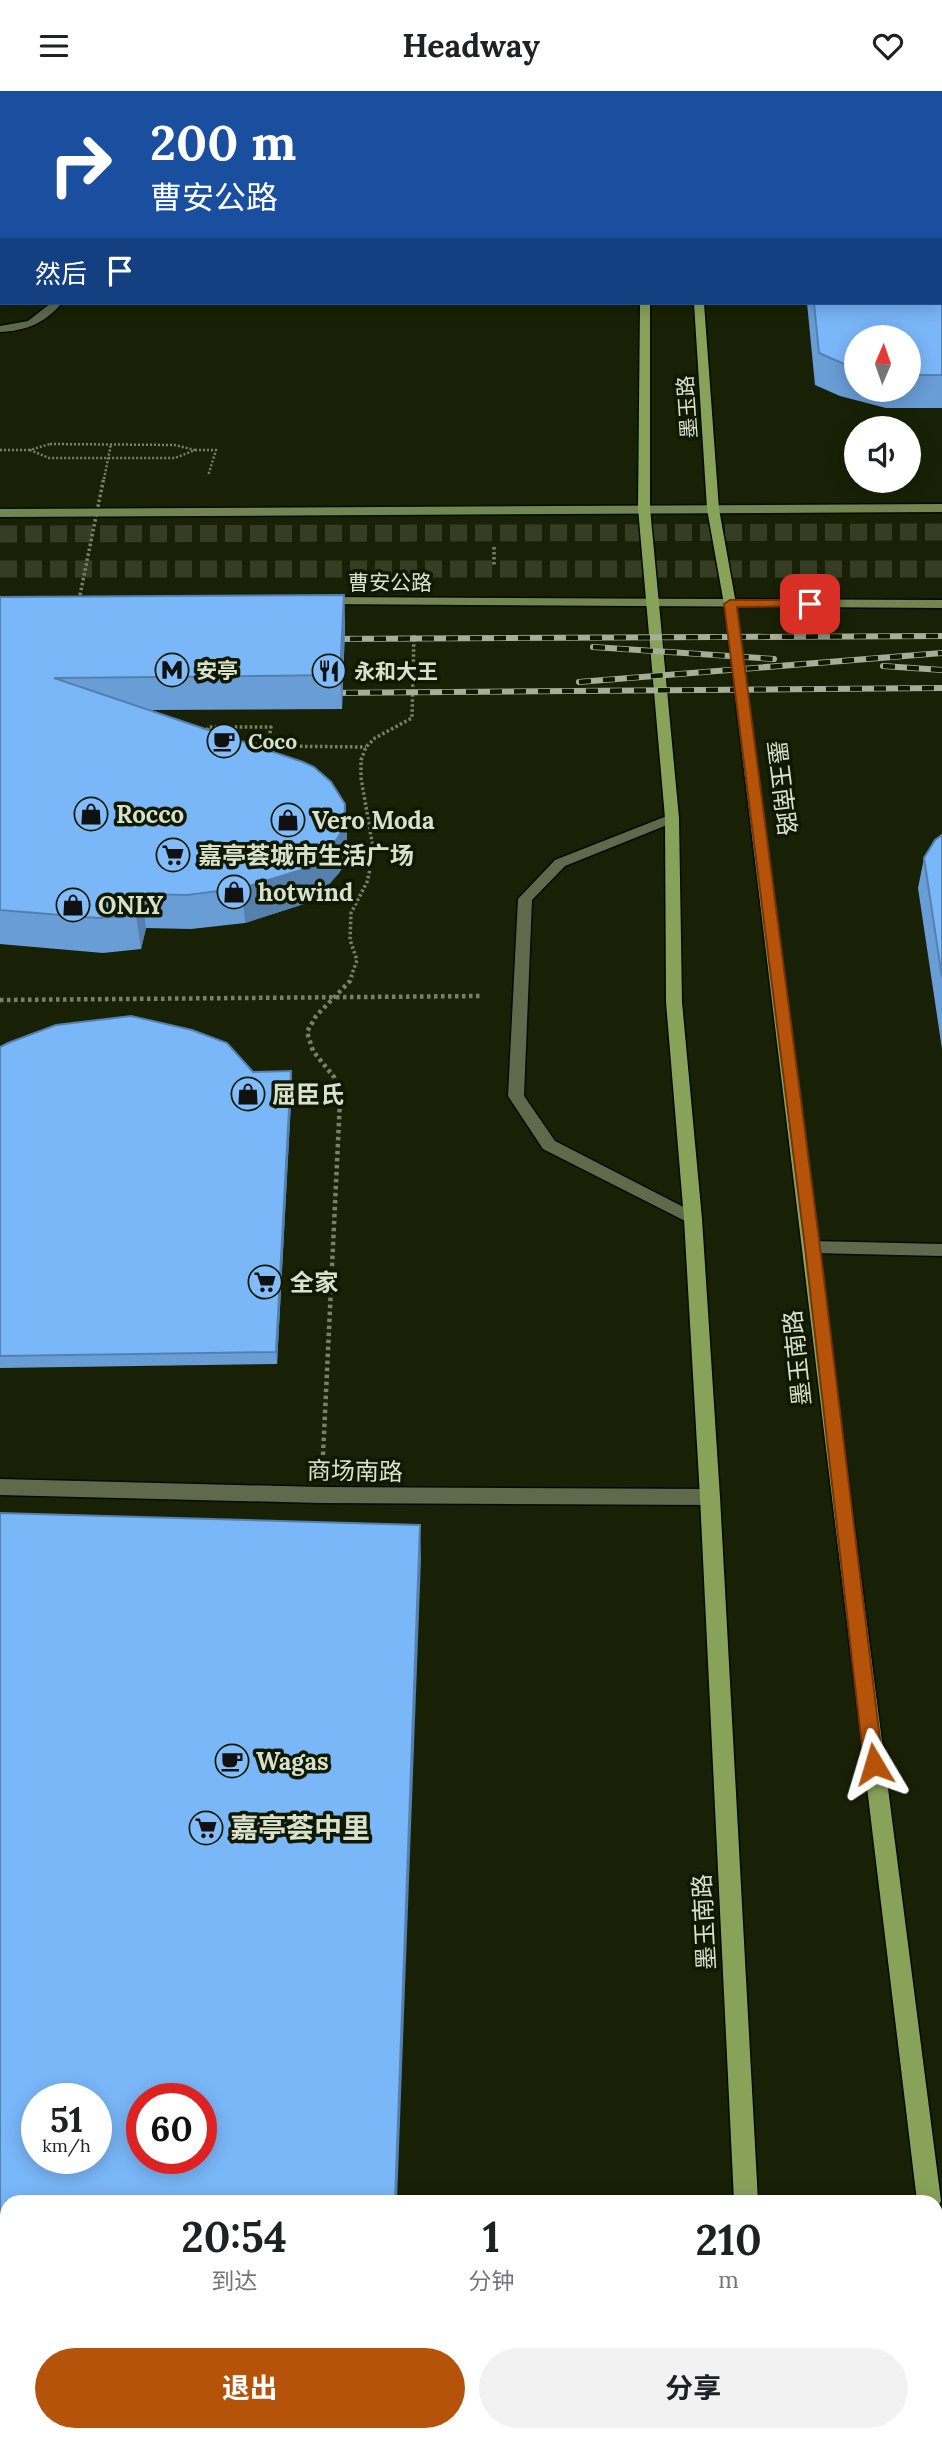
<!DOCTYPE html>
<html lang="zh">
<head>
<meta charset="utf-8">
<style>
	:root { --surface:#fff; --page:#f2f2f2; --text:#202124; --muted:#757577; --accent:#b45309 }
	body { margin:0; font-family:Lora,"Noto Sans SC",serif; background:var(--page); color:var(--text); height:100vh; display:flex; flex-direction:column; font-size:26px; white-space:nowrap }
	* { box-sizing:border-box; margin:0 }
	p { font-size:23px; color:var(--muted) }
	.icon { flex:none; width:38px; height:38px; fill:none; stroke:currentColor; stroke-width:2; stroke-linecap:round; stroke-linejoin:round }
	.map { position:relative; flex:1; overflow:hidden }
	.side { position:absolute; left:0px; top:2104px; width:943px; height:247px; display:flex; flex-direction:column; background:var(--surface); border-radius:21px 21px 0 0; box-shadow:0 4px 18px #0003 }
	.side>* { flex:none }
	.hud { position:absolute; left:0px; top:0px; width:943px; height:214px; box-shadow:0 4px 18px #0003; background:#1a4fa0; color:#fff; overflow:hidden }
	.needle { width:46px; rotate:2deg }
	.buttons { position:absolute; left:844px; top:234px; display:grid; gap:14px }
	.buttons a { display:grid; place-items:center; width:77px; height:77px; border-radius:50%; background:var(--surface); box-shadow:0 4px 18px #0003; font-size:35px }
	.speed { position:absolute; left:21px; top:1992px; display:flex; gap:14px; font-size:35px; font-weight:700; text-align:center }
	.speed>* { display:grid; place-content:center; width:91px; height:91px; border-radius:50%; background:var(--surface); box-shadow:0 4px 18px #0003; line-height:1 }
	.speed small { font-size:18px; font-weight:400 }
	.speed .limit { border:10px solid #d22; background:#fff; color:#111 }
	.pin { position:absolute; display:grid; place-items:center; width:60px; height:60px; color:#fff; margin:-30px; border-radius:14px; box-shadow:0 4px 10px #0006 }
	.me { position:absolute; width:77px; margin:-38px; rotate:353deg; stroke-linejoin:round; filter:drop-shadow(0 0 5px #0008) }
	.turn { display:flex; align-items:center; gap:24px; height:147px; padding:0 35px; font-size:32px }
	.turn .icon { width:91px; height:91px; stroke-width:2.5 }
	.turn b { display:block; font-size:49px; line-height:60px }
	.then { display:flex; align-items:center; height:66px; padding:0 35px; background:#0003; gap:14px; font-size:26px }
	.eta { display:flex; justify-content:space-evenly; align-items:center; height:119px; text-align:center }
	.eta b { font-size:42px; font-weight:700; line-height:49px }
	.cta { display:flex; gap:14px; margin-top:auto; padding:14px 35px }
	.cta a { flex:1; height:80px; border-radius:42px; background:var(--accent); color:#fff; font-size:28px; font-weight:700; line-height:80px; text-align:center }
	.cta a+a { background:var(--page); color:var(--text) }
	header { display:flex; justify-content:space-between; align-items:center; height:91px; padding:0 35px; background:var(--surface); font-size:32px; font-weight:700 }
	.map>svg:first-child { display:block }
	.lines { fill:none; stroke-linecap:round; stroke-linejoin:round }
	.highway-tunnel { stroke:#353e23; stroke-width:17; stroke-dasharray:17 8; stroke-linecap:butt }
	.lane-casing { stroke:#040a00; stroke-width:3 }
	.street-casing { stroke:#040a00; stroke-width:3 }
	.secondary-casing { stroke:#040a00; stroke-width:3 }
	.primary-casing { stroke:#040a00; stroke-width:3 }
	.path-far2 { stroke:#788069; stroke-width:2.5; stroke-dasharray:2 2; stroke-linecap:butt }
	.path-far1 { stroke:#788069; stroke-width:3.5; stroke-dasharray:2.5 2.5; stroke-linecap:butt }
	.path { stroke:#788069; stroke-width:4.5; stroke-dasharray:3.5 3.5; stroke-linecap:butt }
	.lane { fill:#5e6a4b; fill-rule:evenodd }
	.street { fill:#5e6a4b; fill-rule:evenodd }
	.secondary { fill:#738652; fill-rule:evenodd }
	.primary { fill:#89a25a; fill-rule:evenodd }
	.rail-casing { stroke:#a5ae99; stroke-width:6 }
	.rail { stroke:#0f1800; stroke-width:4.5; stroke-dasharray:12; stroke-linecap:butt }
	.path-bridge-far1 { stroke:#788069; stroke-width:2.5; stroke-dasharray:2 2; stroke-linecap:butt }
	.path-bridge { stroke:#788069; stroke-width:3.5; stroke-dasharray:2.5 2.5; stroke-linecap:butt }
	.wall { fill:#699dd6; fill-rule:evenodd }
	.shaded-wall { fill:#5580ae }
	.building { fill:#7ab7f9; stroke:#5580ae; stroke-width:2; fill-rule:evenodd }
	.route { fill:#b45309; stroke:#753606; stroke-width:2 }
	.labels { text-anchor:middle; dominant-baseline:central; stroke-width:7; stroke-linejoin:round; paint-order:stroke }
	.far-street-label { font-size:21px; fill:#d8e0ce; stroke:#0f1800 }
	.far-poi-label { font-size:21px; font-weight:bold; fill:#d8e0ce; stroke:#0f1800; text-anchor:start }
	.street-label { font-size:24px; fill:#d8e0ce; stroke:#0f1800 }
	.poi-label { font-size:24px; font-weight:bold; fill:#d8e0ce; stroke:#0f1800; text-anchor:start }
	.near-poi-label { font-size:28px; font-weight:bold; fill:#d8e0ce; stroke:#0f1800; text-anchor:start }
</style>
</head>
<body>
<header><svg class="icon" aria-label="menu" viewBox="0 0 24 24"><path d="M4 6h16M4 12h16M4 18h16"/></svg>Headway<svg class="icon" aria-label="heart" viewBox="0 0 24 24"><path d="M12 20l-8-8c-3-5 5-10 8-4 3-6 11-1 8 4z"/></svg></header>
<div class="map">
<svg width="942" height="2350" viewBox="0 0 942 2350">
	<rect width="100%" height="100%" fill="#182105"/>
	<g class="lines">
		<g class="highway-tunnel">
			<path d="M0 443 942 441"/>
			<path d="M0 478H942"/>
		</g>
		<g class="lane-casing">
			<g id="lane">
				<path d="M148 0H158L159 2H149Z"/>
				<path d="M51 212H62C45 232 26 240 0 241V235L28 230Z"/>
				<path d="M672 723 679 727 677 730 565 775 532 809 524 1005 555 1050 699 1124 702 1128 693 1134 543 1058 508 1005 518 808 555 769Z"/>
				<path d="M812 1150 942 1153V1165L812 1162 806 1161 803 1156 806 1151Z"/>
			</g>
		</g>
		<g class="street-casing">
			<path id="street" d="M0 1388 321 1396 710 1398 717 1401 720 1406 717 1411 710 1414 321 1412 0 1404Z"/>
		</g>
		<g class="secondary-casing">
			<g id="secondary">
				<path d="M942 413V421L0 426V418Z"/>
				<path d="M323 506 942 509V517L318 513V507Z"/>
			</g>
		</g>
		<g class="primary-casing">
			<g id="primary">
				<rect x="634" y="0" width="10" height="2"/>
				<rect x="680" y="0" width="10" height="2"/>
				<path d="M640 212H650V417L679 727 682 911 702 1128 720 1406 758 2110H734L700 1406 684 1128 666 911 665 727 638 417Z"/>
				<path d="M694 212H704L719 418 736 513 941 2110 936 2119V2110H917L724 513 707 418Z"/>
				<path d="M936 2159 942 2161V2229L936 2227Z"/>
				<rect x="746" y="2343" width="26" height="7"/>
			</g>
		</g>
		<g class="path-far2">
			<path d="M50 353 175 354 195 359 175 367H49L30 359Z"/>
			<path d="M0 359H30"/>
			<path d="M195 359H216L208 385"/>
		</g>
		<g class="path-far1">
			<path d="M494 456V475"/>
			<path d="M206 644 208 636H271L268 653H246"/>
			<path d="M265 655 366 656"/>
			<path d="M351 886 357 869 350 849 351 822 367 791 374 762 361 687V669L366 656 375 647 412 627 414 544"/>
		</g>
		<g class="path">
			<path d="M0 909 482 905"/>
			<path d="M323 1364 340 1009 334 986 313 960 307 941 316 925 350 890 352 885"/>
		</g>
		<use href="#lane" class="lane"/>
		<use href="#street" class="street"/>
		<use href="#secondary" class="secondary"/>
		<use href="#primary" class="primary"/>
		<g class="rail-casing">
			<g id="rail">
				<path d="M326 548 942 545"/>
				<path d="M593 556 774 568"/>
				<path d="M883 575 942 579"/>
				<path d="M579 591 942 562"/>
				<path d="M322 602 942 597"/>
			</g>
		</g>
		<use href="#rail" class="rail"/>
		<path class="path-bridge-far1" d="M104 388 111 353"/>
		<path class="path-bridge" d="M79 509 104 386"/>
	</g>
	<g class="wall">
		<path d="M0 0H69V2H2V209H0Z"/>
		<path d="M810 0H942V93V2H810Z"/>
		<path d="M942 105V317H886L840 305 815 294 807 212H942ZM856 247H908V299H856Z"/>
		<path d="M344 504 345 537 342 618 151 619 345 713 347 747 346 770 339 782 323 800 304 813 245 832 191 838 146 837 141 858 103 862 0 853V506Z"/>
		<path d="M942 744V958L918 797 924 767Z"/>
		<path d="M0 956 253 981 291 980 292 992 277 1273 0 1277Z"/>
	</g>
	<g class="shaded-wall">
		<path d="M58 0H69V1L57 2Z"/>
		<path d="M2 171V206L0 194V176Z"/>
		<path d="M344 504 345 537 342 618 340 584Z"/>
		<path d="M345 713 347 747 346 770 339 782 323 800 304 813 245 832 242 797Z"/>
		<path d="M141 803 146 837 141 858 136 824Z"/>
		<path d="M291 980 292 992 277 1273 276 1261Z"/>
		<path d="M420 1434 421 1468 397 2110H395Z"/>
		<path d="M386 2343H389L388 2350H386Z"/>
	</g>
	<g class="building">
		<path d="M0 0H58L57 2H2V171L0 176Z"/>
		<path d="M231 0H434V2H230Z"/>
		<path d="M817 0H942V63V2H817Z"/>
		<path d="M942 105V284H908V247H856V276L844 273 819 262 814 212H942Z"/>
		<path d="M344 504 340 584 54 587 303 671 314 676 331 691 345 713 344 736 337 748 321 766 301 779 242 797 187 804 141 803 136 824 98 827 0 819V506Z"/>
		<path d="M942 744V886L924 767 935 749Z"/>
		<path d="M131 925 192 939 227 952 253 981 291 980 276 1261 0 1265V956L8 952 56 934Z"/>
		<path d="M0 1422 420 1434 395 2110H7V2343H386V2350H0ZM37 2007H96V2067H37ZM142 2007H201V2067H142Z"/>
	</g>
	<path class="route" d="M810 509 814 510V515L737 516 820 1156 883 1673 881 1679 874 1681 867 1679 864 1673 805 1156 724 513 730 509Z"/>
	<defs>
		<g id="metro-disc" transform="scale(1.75)"><circle r="9.5" fill="#83bcfb" stroke="#0f1800"/><path d="M-5.5 5V-5H-3L0 0L3-5H5.5V5H3V-.5L0 4L-3-.5V5Z" fill="#111"/></g>
		<g id="restaurant-disc" transform="scale(1.75)"><circle r="9.5" fill="#83bcfb" stroke="#0f1800"/><path d="M-5-6h1v4h1v-4h1v4h1v-4h1v5L-1.5 .5V6h-2V.5L-5-1ZM5-6V6H3V1.5H1.5Q1.5-4 5-6Z" fill="#111"/></g>
		<g id="cafe-disc" transform="scale(1.75)"><circle r="9.5" fill="#83bcfb" stroke="#0f1800"/><path d="M-5.5-4.5H6V0H3Q3 3.5 0 3.5H-2.5Q-5.5 3.5-5.5 0ZM3-3.2v2h1.7v-2ZM-6 4.5H4V6H-6Z" fill="#111"/></g>
		<g id="shop-disc" transform="scale(1.75)"><circle r="9.5" fill="#83bcfb" stroke="#0f1800"/><path d="M-5-2.5h2.3a2.7 3.5 0 0 1 5.4 0H5L5.5 6h-11ZM-1.5-2.5h3a1.5 2.3 0 0 0-3 0Z" fill="#111"/></g>
		<g id="supermarket-disc" transform="scale(1.75)"><circle r="9.5" fill="#83bcfb" stroke="#0f1800"/><path d="M-6-5.5h2.5l.6 2H6L4.5 2H-2.5L-4.4-4H-6ZM-1.5 3.2a1.3 1.3 0 1 0 .1 0ZM3 3.2a1.3 1.3 0 1 0 .1 0Z" fill="#111"/></g>
	</defs>
	<g fill-rule="evenodd">
		<use href="#metro-disc" x="172" y="579"/>
		<use href="#restaurant-disc" x="329" y="580"/>
		<use href="#cafe-disc" x="224" y="650"/>
		<use href="#shop-disc" x="91" y="723"/>
		<use href="#shop-disc" x="288" y="729"/>
		<use href="#supermarket-disc" x="173" y="764"/>
		<use href="#shop-disc" x="234" y="801"/>
		<use href="#shop-disc" x="73" y="814"/>
		<use href="#shop-disc" x="248" y="1003"/>
		<use href="#supermarket-disc" x="265" y="1191"/>
		<use href="#cafe-disc" x="232" y="1670"/>
		<use href="#supermarket-disc" x="206" y="1737"/>
	</g>
	<g class="labels">
		<g class="far-street-label">
			<text transform="translate(687 316) rotate(-94)">墨玉路</text>
			<text x="390" y="491">曹安公路</text>
		</g>
		<g class="far-poi-label">
			<text x="196" y="579">安亭</text>
			<text x="354" y="580">永和大王</text>
			<text x="248" y="650">Coco</text>
		</g>
		<g class="street-label">
			<text transform="translate(782 697) rotate(83)">墨玉南路</text>
			<text transform="translate(797 1267) rotate(-96)">墨玉南路</text>
			<text transform="translate(355 1380) rotate(1)">商场南路</text>
			<text transform="translate(704 1831) rotate(-93)">墨玉南路</text>
		</g>
		<g class="poi-label">
			<text x="116" y="723">Rocco</text>
			<text x="312" y="729">Vero Moda</text>
			<text x="198" y="764">嘉亭荟城市生活广场</text>
			<text x="258" y="801">hotwind</text>
			<text x="98" y="814">ONLY</text>
			<text x="272" y="1003">屈臣氏</text>
			<text x="290" y="1191">全家</text>
			<text x="256" y="1670">Wagas</text>
		</g>
		<g class="near-poi-label">
			<text x="230" y="1737">嘉亭荟中里</text>
		</g>
	</g>
</svg>
<div class="buttons">
<a><svg class="needle" viewBox="-14 -14 28 28"><path d="M0-13l5 13h-10z" fill="#e53935"/><path d="M0 13l5-13h-10z" fill="#757577"/></svg></a>
<a><svg class="icon" aria-label="sound" viewBox="0 0 24 24"><path d="M4 9h4l5-4v14l-5-4H4zM17 9q2 3 0 6"/></svg></a>
</div>
<div class="speed"><div>51<small>km/h</small></div><div class="limit">60</div></div>
<div class="pin" style="left:810px;top:513px;background:#d93025"><svg class="icon" aria-label="arrive" viewBox="0 0 24 24"><path d="M6 21V4h12l-3 4 3 4H6"/></svg></div>
<svg class="me" style="left:874px;top:1673px" viewBox="-20 -20 40 40"><path d="M0-17L14 15 0 8-14 15z" fill="#b45309" stroke="#fff" stroke-width="4"/></svg>
<div class="hud">
<div class="turn"><svg class="icon" aria-label="right" viewBox="0 0 24 24"><path d="M7 20v-9h11M14 6l5 5-5 5"/></svg><div><b>200 m</b>曹安公路</div></div>
<div class="then">然后<svg class="icon" aria-label="arrive" viewBox="0 0 24 24"><path d="M6 21V4h12l-3 4 3 4H6"/></svg></div>
</div>
<section class="side">
<div class="eta">
<div><b>20:54</b><p>到达</p></div>
<div><b>1</b><p>分钟</p></div>
<div><b>210</b><p>m</p></div>
</div>
<div class="cta"><a>退出</a><a>分享</a></div>
</section>
</div>
</body>
</html>
